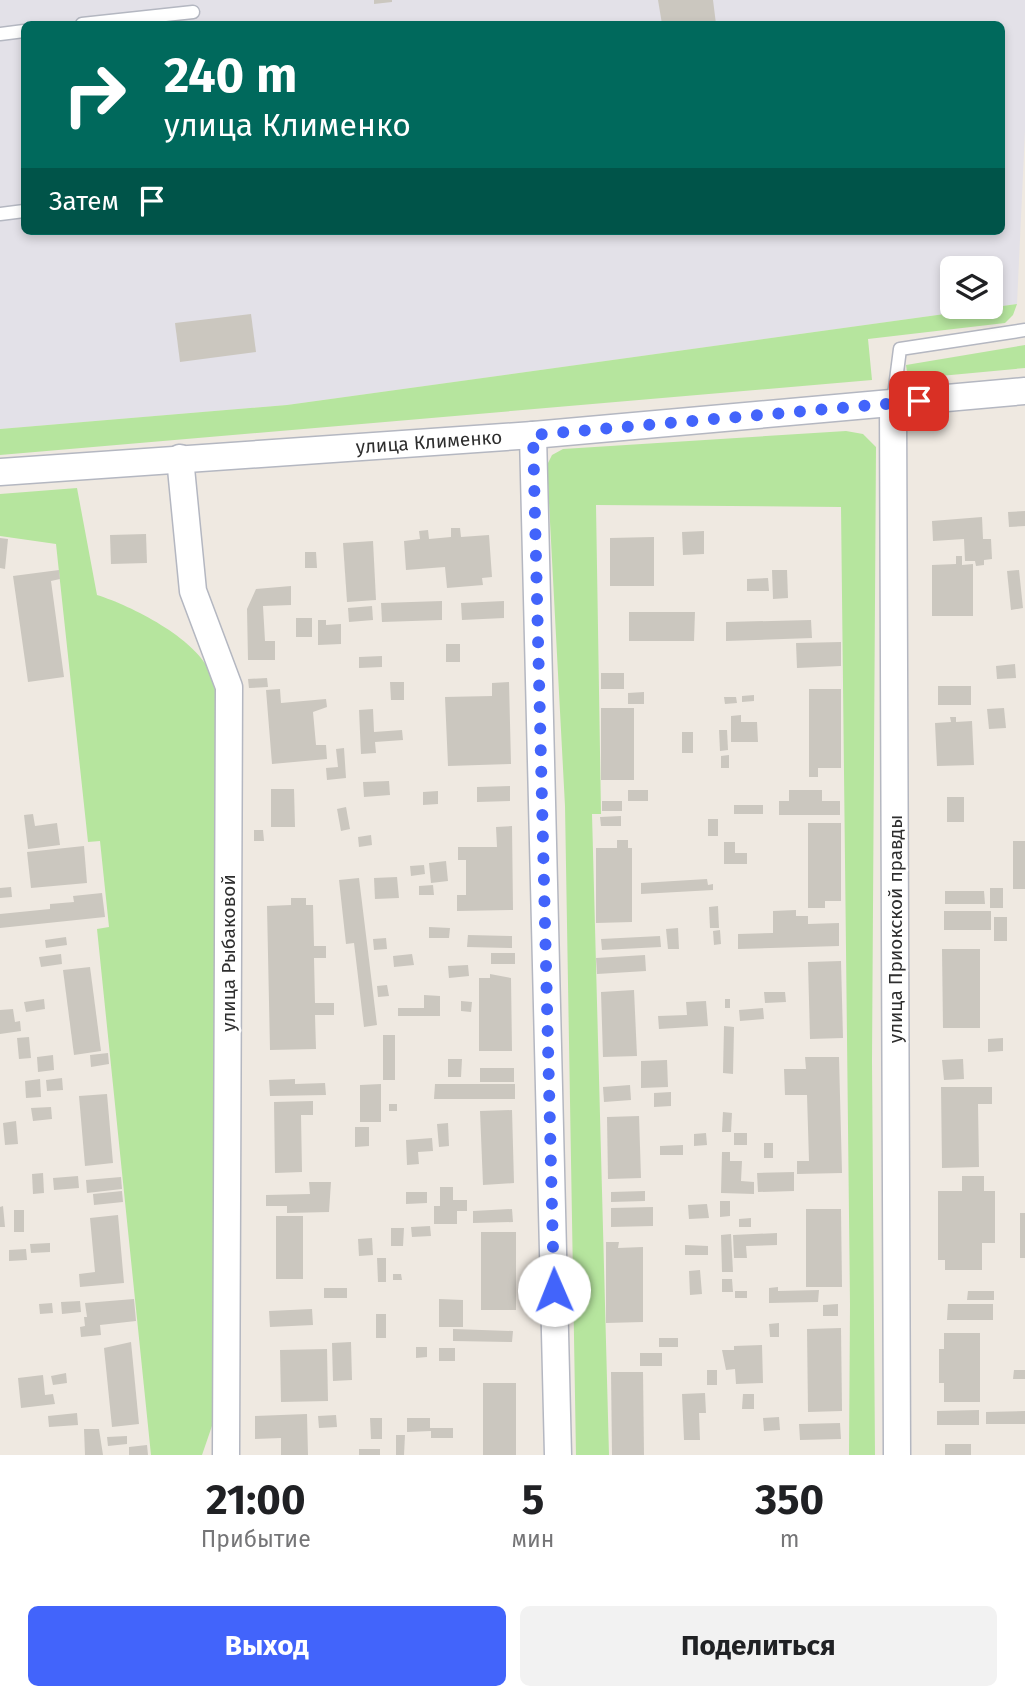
<!DOCTYPE html>
<html lang="ru">
<head>
<meta charset="utf-8">
<style>
	:root { --surface:#fff; --page:#f2f2f2; --text:#202124; --muted:#757577; --accent:#4264fb }
	body { margin:0; font-family:"Fira Sans",sans-serif; background:var(--page); color:var(--text); height:100vh; display:flex; flex-direction:column; font-size:26px; white-space:nowrap }
	* { box-sizing:border-box; margin:0 }
	p { font-size:23px; color:var(--muted) }
	.icon { flex:none; width:38px; height:38px; fill:none; stroke:currentColor; stroke-width:2; stroke-linecap:round; stroke-linejoin:round }
	.map { position:relative; height:1455px; overflow:hidden }
	.side { display:flex; flex-direction:column; background:var(--surface); flex:1 }
	.side>* { flex:none }
	.hud { position:absolute; left:21px; top:21px; width:984px; height:214px; border-radius:10px; box-shadow:0 4px 10px #0003; background:#00695c; color:#fff; overflow:hidden }
	.tools { position:absolute; left:940px; top:256px; display:grid; gap:14px }
	.tools a { display:grid; place-items:center; width:63px; height:63px; border-radius:10px; background:var(--surface); box-shadow:0 4px 10px #0003; font-size:35px }
	.pin { position:absolute; display:grid; place-items:center; width:60px; height:60px; color:#fff; margin:-30px; border-radius:14px; box-shadow:0 4px 10px #0006 }
	.me { position:absolute; width:77px; margin:-38px; rotate:359deg; stroke-linejoin:round; filter:drop-shadow(0 0 5px #0008) }
	.turn { display:flex; align-items:center; gap:24px; height:147px; padding:0 28px; font-size:32px }
	.turn .icon { width:91px; height:91px; stroke-width:2.5 }
	.turn b { display:block; font-size:49px; line-height:60px }
	.then { display:flex; align-items:center; height:66px; padding:0 28px; background:#0003; gap:14px; font-size:26px }
	.eta { display:flex; justify-content:space-evenly; align-items:center; height:119px; text-align:center }
	.eta b { font-size:42px; font-weight:700; line-height:49px }
	.primary-button { display:flex; gap:14px; margin-top:auto; padding:14px 28px }
	.primary-button a { flex:1; height:80px; border-radius:10px; background:var(--accent); color:#fff; font-size:28px; font-weight:700; line-height:80px; text-align:center }
	.primary-button a+a { background:var(--page); color:var(--text) }
	.map>svg:first-child { display:block }
	.industrial { fill:#e3e1e8; fill-rule:evenodd }
	.green { fill:#b6e59e }
	.building { fill:#cbc7bf }
	.lines { fill:none; stroke-linecap:round; stroke-linejoin:round }
	.lane-casing { stroke:#b4b7c1; stroke-width:15 }
	.street-casing { stroke:#b4b7c1; stroke-width:29 }
	.lane { stroke:#fff; stroke-width:12 }
	.street { stroke:#fff; stroke-width:26 }
	.route { stroke:#4264fb; stroke-width:12; stroke-dasharray:0 21.6 }
	.labels { text-anchor:middle; dominant-baseline:central; stroke-width:5; stroke-linejoin:round; paint-order:stroke }
	.street-label { font-size:19px; fill:#2e2e2e; stroke:#fff }
</style>
</head>
<body>
<div class="map">
<svg width="1025" height="1455" viewBox="0 0 1025 1455">
	<rect width="100%" height="100%" fill="#efe9e1"/>
	<path class="industrial" d="M0 0H1025V131L1017 304 287 405 0 429ZM24 24H1001V231H24ZM952 268H990V306H952Z"/>
	<g class="green">
		<path d="M1017 304 1013 315 1005 323 868 339 872 380 0 455V429L287 405Z"/>
		<path d="M1025 345V368L908 379 906 365Z"/>
		<path d="M846 431 863 434 876 447 872 1061 875 1455H849L850 1304 841 507 596 505 601 814H592L609 1455H576L565 806 547 465 552 455 563 449Z"/>
		<path d="M77 488 97 595C132 606 195 638 210 672 216 684 216 702 218 715L219 1244 213 1423 202 1455H151L97 929 109 927 100 841 88 842 56 544 0 536V494Z"/>
	</g>
	<g class="building">
		<path d="M374 0H392V2L374 4Z"/>
		<path d="M658 0H713L716 24H662Z"/>
		<path d="M251 314 256 352 180 362 175 323Z"/>
		<path d="M1025 511V526L1009 527 1008 512Z"/>
		<path d="M982 517 983 539H991L992 559 984 560V565L976 566 975 561H965L964 539 933 541 932 521Z"/>
		<path d="M451 528H460L461 537 489 535 492 577 482 578 483 585 447 588 445 567 406 570 404 541 420 539 419 531 428 530 429 539 451 537Z"/>
		<path d="M704 531V554L683 555 682 532Z"/>
		<path d="M146 534 147 563 111 564 110 535Z"/>
		<path d="M654 537V586H610V538Z"/>
		<path d="M0 538 8 539 5 569 0 568Z"/>
		<path d="M373 541 376 600 347 602 343 543Z"/>
		<path d="M305 552H316L317 568H305Z"/>
		<path d="M956 556H962V565L973 564V616H932V565L956 564Z"/>
		<path d="M59 570 60 579 51 581 64 677 28 682 13 576Z"/>
		<path d="M772 570H787L788 598 773 599Z"/>
		<path d="M1019 570 1023 608 1011 610 1007 571Z"/>
		<path d="M768 578 769 591H747V579Z"/>
		<path d="M291 586V605L263 606 265 641H275V660H248L247 609 256 589Z"/>
		<path d="M442 601V620L382 622 381 603Z"/>
		<path d="M504 601V618L462 620 461 603Z"/>
		<path d="M372 606 373 620 349 622 348 608Z"/>
		<path d="M629 612H695L694 641H629Z"/>
		<rect x="296" y="618" width="16" height="19"/>
		<path d="M318 620H326V625L341 624V644L318 645Z"/>
		<path d="M811 620 812 638 726 641V622Z"/>
		<path d="M841 642V666L797 668 796 643Z"/>
		<rect x="446" y="644" width="14" height="18"/>
		<path d="M382 656V667L359 668V657Z"/>
		<path d="M1015 664 1016 678 997 679 996 666Z"/>
		<rect x="601" y="673" width="23" height="16"/>
		<path d="M267 678 268 687 249 688 248 679Z"/>
		<path d="M390 682H404V700H391Z"/>
		<path d="M509 682 511 764 448 766 445 697 492 696V683Z"/>
		<rect x="938" y="686" width="33" height="19"/>
		<path d="M280 689 281 703 326 699 327 707 313 712 316 745H326L327 759 272 764 266 690Z"/>
		<path d="M809 689H841V768H818V777H809Z"/>
		<path d="M644 692V704H628V693Z"/>
		<path d="M754 695V701L742 702V696Z"/>
		<path d="M724 697H736L737 703 725 704Z"/>
		<rect x="601" y="708" width="33" height="72"/>
		<path d="M1004 708 1006 728 989 729 987 709Z"/>
		<path d="M373 709 374 732 402 730 403 740 375 742 376 753 361 754 359 710Z"/>
		<path d="M741 715V722H757L758 742H731V716Z"/>
		<path d="M950 717H956V722L972 721 974 765 937 766 935 723 951 722Z"/>
		<path d="M719 730H727L728 750 720 751Z"/>
		<rect x="682" y="732" width="11" height="21"/>
		<path d="M344 748 346 778 327 780 326 768 338 767 336 749Z"/>
		<path d="M729 755V768H721V756Z"/>
		<path d="M389 781 390 795 364 797 363 782Z"/>
		<path d="M510 786V801L477 802V787Z"/>
		<path d="M271 789H294L295 827H271Z"/>
		<rect x="628" y="790" width="20" height="11"/>
		<path d="M789 790H822V801H840V815H779V801H789Z"/>
		<path d="M438 791V804L423 805V792Z"/>
		<rect x="947" y="797" width="17" height="25"/>
		<rect x="602" y="801" width="20" height="10"/>
		<rect x="734" y="805" width="29" height="9"/>
		<path d="M346 807 350 829 341 831 337 809Z"/>
		<path d="M33 814 35 826 57 823 60 845 28 849 24 815Z"/>
		<path d="M621 816V826H601L600 817Z"/>
		<rect x="708" y="819" width="10" height="17"/>
		<path d="M808 823H841V901H825V908H808Z"/>
		<path d="M512 826 513 910 457 911V895H466V860H458V847H497L496 827Z"/>
		<path d="M254 830H263L264 841H254Z"/>
		<path d="M371 835 372 845 359 847 358 837Z"/>
		<path d="M617 840H628V848H632V922L596 923V848H617Z"/>
		<rect x="1013" y="841" width="12" height="48"/>
		<path d="M724 842H735V853H747V864H724Z"/>
		<path d="M84 846 87 883 31 888 27 852Z"/>
		<path d="M446 861 448 881 431 883 429 863Z"/>
		<path d="M424 865 425 874 411 876 410 866Z"/>
		<path d="M397 877 399 898 375 899 374 878Z"/>
		<path d="M359 878 377 1025 364 1027 354 943 346 944 339 880Z"/>
		<path d="M707 879 708 885 713 884V890L641 894V883Z"/>
		<path d="M433 885 434 895H419V886Z"/>
		<path d="M11 887 12 897 0 898V888Z"/>
		<rect x="990" y="888" width="13" height="20"/>
		<path d="M945 891H984L985 904H945Z"/>
		<path d="M102 893 105 917 0 928V914L50 909V904L74 902 73 896Z"/>
		<path d="M291 898H306V905H313L314 946H326V958H314L315 1003H334V1015H315L316 1049 270 1050 267 906 291 905Z"/>
		<path d="M718 906 719 928H710L709 907Z"/>
		<path d="M796 910V916H808V924L839 923V946L738 949V934L773 933V911Z"/>
		<rect x="944" y="911" width="47" height="19"/>
		<rect x="994" y="917" width="13" height="24"/>
		<path d="M429 927 450 928 449 938H429Z"/>
		<path d="M678 928 679 949H668L666 929Z"/>
		<path d="M720 930 721 944 714 945 713 931Z"/>
		<path d="M468 935 512 936V948L467 947Z"/>
		<path d="M660 936 661 947 602 950 601 939Z"/>
		<path d="M66 937 67 945 46 948 45 940Z"/>
		<path d="M386 938 387 949 374 950 373 939Z"/>
		<path d="M942 949H980V1028H943Z"/>
		<rect x="491" y="953" width="24" height="11"/>
		<path d="M61 954 62 964 41 967 39 957Z"/>
		<path d="M412 954 414 965 394 967 393 956Z"/>
		<path d="M645 955 646 971 597 974 596 958Z"/>
		<path d="M841 961 843 1038 810 1039 808 962Z"/>
		<path d="M468 965 469 976 449 978 448 966Z"/>
		<path d="M90 967 101 1051 74 1055 63 970Z"/>
		<path d="M490 974 511 978 512 1051H479V978H490Z"/>
		<path d="M387 985 389 996 378 997 377 986Z"/>
		<path d="M634 990 637 1056 603 1057 601 992Z"/>
		<path d="M764 992H785L786 1002 765 1003Z"/>
		<path d="M424 995 440 996V1016H398V1008H424Z"/>
		<path d="M44 999 45 1009 26 1012 24 1002Z"/>
		<rect x="725" y="999" width="5" height="9"/>
		<path d="M461 1001 472 1002 471 1012 461 1011Z"/>
		<path d="M706 1001 708 1026 659 1029 658 1016 687 1015 686 1002Z"/>
		<path d="M763 1008 764 1019 740 1021 739 1010Z"/>
		<path d="M13 1009 15 1022 20 1021 21 1031 0 1034V1010Z"/>
		<path d="M724 1026 734 1027 733 1074 723 1073Z"/>
		<rect x="383" y="1035" width="12" height="45"/>
		<path d="M29 1037 31 1058 19 1059 17 1038Z"/>
		<path d="M1003 1038V1051L988 1052V1039Z"/>
		<path d="M108 1053 109 1064 91 1067 90 1055Z"/>
		<path d="M53 1055 54 1070 38 1072 37 1057Z"/>
		<path d="M805 1057H839L842 1173 797 1174V1161H809L807 1095H785L784 1069H806Z"/>
		<path d="M448 1059H462L461 1077H448Z"/>
		<path d="M963 1059 964 1079 944 1080 942 1060Z"/>
		<path d="M667 1060 668 1087 641 1088V1061Z"/>
		<rect x="480" y="1068" width="34" height="14"/>
		<path d="M62 1078 63 1090 47 1091 46 1080Z"/>
		<path d="M40 1079 41 1097 26 1098 25 1081Z"/>
		<path d="M295 1079V1084L325 1083 326 1095 270 1096 269 1080Z"/>
		<path d="M381 1084V1122H360V1085Z"/>
		<path d="M435 1084H515V1099H434Z"/>
		<path d="M630 1085 631 1100 604 1102 603 1087Z"/>
		<path d="M941 1087H992V1104H978L979 1167 942 1168Z"/>
		<path d="M671 1092V1106L654 1107V1093Z"/>
		<path d="M107 1094 113 1163 85 1166 79 1096Z"/>
		<path d="M313 1101V1115H301L302 1172 275 1173 274 1102Z"/>
		<rect x="389" y="1104" width="8" height="7"/>
		<path d="M51 1107 52 1119 33 1121 31 1108Z"/>
		<path d="M512 1110 514 1183 483 1185 480 1111Z"/>
		<path d="M723 1112 732 1113 731 1132H722Z"/>
		<path d="M639 1116 641 1178 608 1179 607 1117Z"/>
		<path d="M16 1121 18 1144 5 1145 3 1123Z"/>
		<path d="M448 1123 449 1146 439 1147 437 1124Z"/>
		<path d="M355 1127H369V1146L355 1147Z"/>
		<path d="M706 1133 707 1145 694 1146V1134Z"/>
		<rect x="734" y="1133" width="13" height="12"/>
		<path d="M432 1138 433 1151 418 1152 419 1164 407 1165 406 1140Z"/>
		<rect x="764" y="1143" width="9" height="15"/>
		<path d="M683 1145V1155H660V1146Z"/>
		<path d="M722 1152H730V1161H742L741 1181 754 1182V1194L721 1193Z"/>
		<path d="M794 1172V1191L758 1192 757 1173Z"/>
		<path d="M43 1173 44 1193 33 1194 32 1174Z"/>
		<path d="M78 1176 79 1188 54 1190 53 1178Z"/>
		<path d="M962 1176H984V1191H995V1243H982V1270H945V1260H938V1191H962Z"/>
		<path d="M121 1177 122 1189 87 1193 86 1180Z"/>
		<path d="M309 1182H331L329 1212 287 1213V1206H266V1195L310 1194Z"/>
		<path d="M440 1187H453V1200H467V1211H457V1224H434V1206H440Z"/>
		<path d="M122 1191 123 1202 94 1205 93 1194Z"/>
		<path d="M645 1191V1201L611 1202V1192Z"/>
		<path d="M406 1192H427V1203L406 1204Z"/>
		<path d="M720 1201H730V1216L720 1217Z"/>
		<path d="M707 1204 709 1218 689 1219 688 1205Z"/>
		<path d="M3 1206 5 1227H0V1207Z"/>
		<path d="M653 1207V1226L611 1227V1208Z"/>
		<path d="M512 1209 513 1222 473 1223V1211Z"/>
		<path d="M806 1209H841L842 1287H806Z"/>
		<rect x="14" y="1210" width="10" height="22"/>
		<rect x="1020" y="1213" width="5" height="45"/>
		<path d="M118 1215 124 1283 80 1287 79 1274 95 1272 90 1218Z"/>
		<rect x="276" y="1216" width="27" height="63"/>
		<path d="M751 1218V1227H739V1219Z"/>
		<path d="M430 1226 431 1236 412 1237 411 1227Z"/>
		<path d="M391 1228H404L403 1246H391Z"/>
		<rect x="481" y="1232" width="35" height="78"/>
		<path d="M777 1233V1245L746 1246 747 1258H734L733 1235Z"/>
		<path d="M731 1234 733 1272H722L721 1235Z"/>
		<path d="M372 1238 373 1255 359 1256 358 1239Z"/>
		<path d="M606 1242H619L618 1248 643 1247V1322L606 1323Z"/>
		<path d="M50 1243V1252L31 1253 30 1244Z"/>
		<path d="M685 1245 708 1246V1255H685Z"/>
		<path d="M26 1249 27 1260 9 1261V1250Z"/>
		<path d="M377 1258H386V1282H378Z"/>
		<path d="M700 1270 702 1294 690 1295 689 1271Z"/>
		<path d="M393 1274H401L402 1280H393Z"/>
		<path d="M722 1279H732L733 1292H722Z"/>
		<path d="M778 1287V1291L819 1290 818 1302 769 1303V1288Z"/>
		<rect x="324" y="1288" width="23" height="10"/>
		<rect x="735" y="1291" width="12" height="7"/>
		<path d="M968 1291H994V1300H967Z"/>
		<path d="M134 1299 136 1321 100 1325 101 1335 81 1337 80 1327 85 1326 84 1317H87L85 1303Z"/>
		<path d="M439 1299 463 1300V1327H439Z"/>
		<path d="M80 1301 81 1312 62 1314 61 1302Z"/>
		<path d="M52 1303 53 1313 40 1314 39 1304Z"/>
		<path d="M838 1304V1316H823V1305Z"/>
		<path d="M948 1304H993V1320H947Z"/>
		<path d="M312 1309 313 1325 270 1327 269 1311Z"/>
		<rect x="376" y="1314" width="10" height="24"/>
		<path d="M779 1323V1337H770L769 1324Z"/>
		<path d="M841 1328 842 1411 808 1412 807 1329Z"/>
		<path d="M453 1329 513 1331 512 1342 453 1341Z"/>
		<path d="M944 1333H980V1402H944V1383H939V1349H944Z"/>
		<rect x="659" y="1338" width="19" height="9"/>
		<path d="M131 1342 139 1424 112 1427 104 1348Z"/>
		<path d="M351 1342 352 1380 333 1381 332 1343Z"/>
		<path d="M762 1345 763 1383 736 1384 735 1369 726 1370 722 1350H734V1346Z"/>
		<path d="M416 1347H427V1357L416 1358Z"/>
		<rect x="439" y="1348" width="16" height="13"/>
		<path d="M327 1349 328 1401 281 1402 280 1350Z"/>
		<rect x="640" y="1353" width="22" height="13"/>
		<rect x="707" y="1370" width="10" height="15"/>
		<path d="M1014 1370H1025V1379H1013Z"/>
		<path d="M611 1372H643L644 1455H612Z"/>
		<path d="M66 1373 67 1383 53 1385 51 1376Z"/>
		<path d="M43 1375 45 1395 53 1394 55 1404 21 1408 18 1378Z"/>
		<rect x="483" y="1383" width="33" height="72"/>
		<path d="M705 1393 706 1413H699L700 1440H684L682 1394Z"/>
		<path d="M743 1394H754V1409H742Z"/>
		<path d="M979 1410V1425H937V1411Z"/>
		<path d="M1025 1411V1424H986V1412Z"/>
		<path d="M77 1413 78 1425 49 1427 48 1416Z"/>
		<path d="M307 1414 308 1455H281V1438L255 1439V1416Z"/>
		<path d="M336 1415 337 1427 319 1428 318 1416Z"/>
		<path d="M779 1417 780 1430 764 1431 763 1418Z"/>
		<path d="M370 1418H382V1439H371Z"/>
		<path d="M407 1418H430V1428H453V1438H431V1431L407 1432Z"/>
		<path d="M840 1423 841 1439 800 1440 799 1424Z"/>
		<path d="M84 1429H99L103 1455H85Z"/>
		<path d="M396 1435H405L404 1455H396Z"/>
		<path d="M127 1436V1444L108 1446 107 1437Z"/>
		<rect x="945" y="1444" width="26" height="11"/>
		<path d="M147 1445 148 1455H129V1447Z"/>
		<rect x="359" y="1449" width="21" height="6"/>
	</g>
	<g class="lines">
		<g class="lane-casing">
			<g id="lane">
				<path d="M82 24 193 12"/>
				<path d="M0 34 24 31"/>
				<path d="M0 214 24 211"/>
				<path d="M893 403 900 349 1025 330"/>
			</g>
		</g>
		<g class="street-casing">
			<g id="street">
				<path d="M893 403 897 1455"/>
				<path d="M533 435 558 1455"/>
				<path d="M180 458 193 591 229 687 226 1455"/>
				<path d="M0 472 533 435 1025 391"/>
			</g>
		</g>
		<use href="#lane" class="lane"/>
		<use href="#street" class="street"/>
	</g>
	<g class="lines">
		<path class="route" d="M554 1290 533 435 919 401"/>
	</g>
	<g class="labels">
		<g class="street-label">
			<text transform="translate(429 442) rotate(-4)">улица Клименко</text>
			<text transform="translate(895 929) rotate(-90)">улица Приокской правды</text>
			<text transform="translate(228 953) rotate(-90)">улица Рыбаковой</text>
		</g>
	</g>
</svg>
<div class="tools">
<a><svg class="icon" aria-label="layers" viewBox="0 0 24 24"><path d="M12 4l9 5-9 5-9-5zM3 14l9 5 9-5"/></svg></a>
</div>
<div class="pin" style="left:919px;top:401px;background:#d93025"><svg class="icon" aria-label="arrive" viewBox="0 0 24 24"><path d="M6 21V4h12l-3 4 3 4H6"/></svg></div>
<svg class="me" style="left:554px;top:1290px" viewBox="-20 -20 40 40"><circle r="19" fill="#fff"/><path d="M0-13L10 11 0 6-10 11z" fill="#4264fb"/></svg>
<div class="hud">
<div class="turn"><svg class="icon" aria-label="right" viewBox="0 0 24 24"><path d="M7 20v-9h11M14 6l5 5-5 5"/></svg><div><b>240 m</b>улица Клименко</div></div>
<div class="then">Затем<svg class="icon" aria-label="arrive" viewBox="0 0 24 24"><path d="M6 21V4h12l-3 4 3 4H6"/></svg></div>
</div>
</div>
<section class="side">
<div class="eta">
<div><b>21:00</b><p>Прибытие</p></div>
<div><b>5</b><p>мин</p></div>
<div><b>350</b><p>m</p></div>
</div>
<div class="primary-button"><a>Выход</a><a>Поделиться</a></div>
</section>
</body>
</html>
